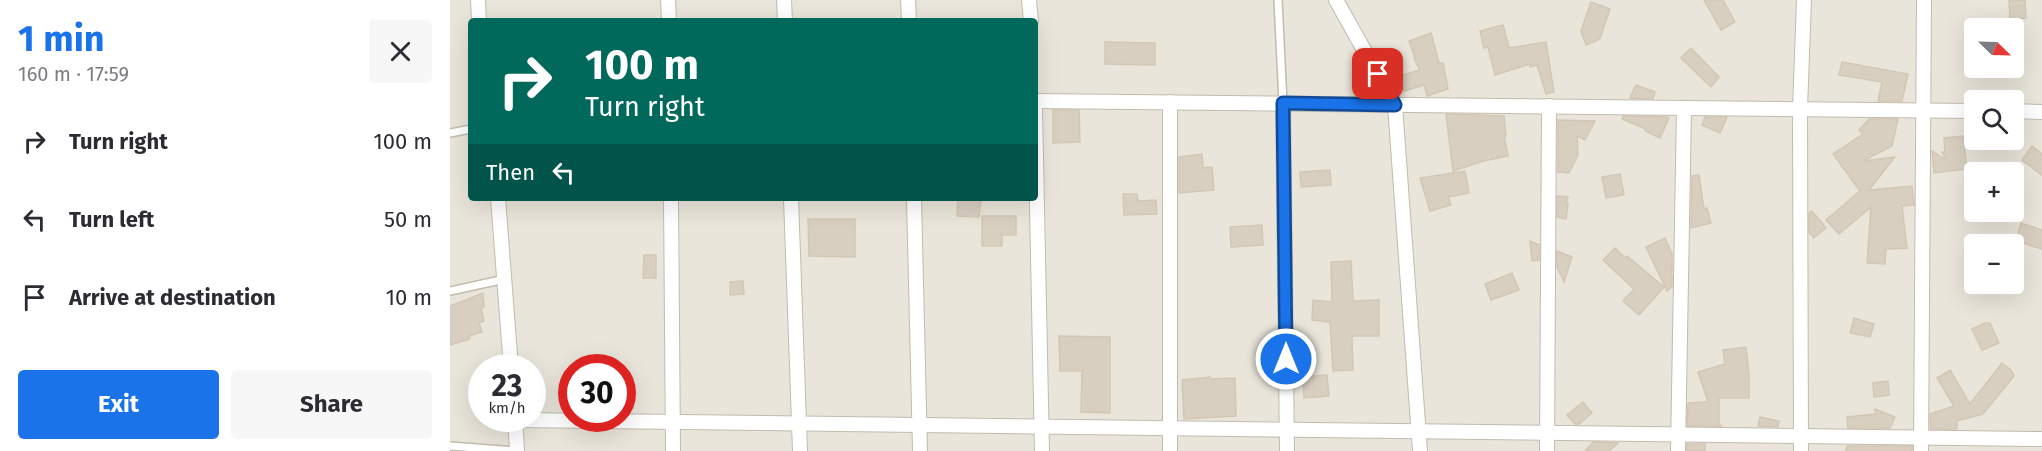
<!DOCTYPE html>
<html lang="en">
<head>
<meta charset="utf-8">
<style>
	:root { --surface:#fff; --page:#f7f7f7; --text:#2b2b33; --muted:#7c7c81; --accent:#1a73e8 }
	body { margin:0; font-family:"Fira Sans",sans-serif; background:var(--page); color:var(--text); height:100vh; display:flex; flex-direction:column; font-size:22px; white-space:nowrap }
	* { box-sizing:border-box; margin:0 }
	p { font-size:20px; color:var(--muted) }
	.icon { flex:none; width:33px; height:33px; fill:none; stroke:currentColor; stroke-width:2; stroke-linecap:round; stroke-linejoin:round }
	.map { position:relative; flex:1; overflow:hidden }
	.drawer { display:flex; flex-direction:column; background:var(--surface); width:450px }
	.drawer>* { flex:none }
	.hud { position:absolute; left:18px; top:18px; width:570px; height:183px; border-radius:6px; box-shadow:0 6px 24px #0002; background:#00695c; color:#fff; overflow:hidden }
	.needle { width:39px; rotate:113deg }
	.tools { position:absolute; left:1514px; top:18px; display:grid; gap:12px }
	.tools a { display:grid; place-items:center; width:60px; height:60px; border-radius:6px; background:var(--surface); box-shadow:0 6px 24px #0002; font-size:30px }
	.speed { position:absolute; left:18px; top:354px; display:flex; gap:12px; font-size:30px; font-weight:700; text-align:center }
	.speed>* { display:grid; place-content:center; width:78px; height:78px; border-radius:50%; background:var(--surface); box-shadow:0 6px 24px #0002; line-height:1 }
	.speed small { font-size:15px; font-weight:400 }
	.speed .limit { border:9px solid #d22; background:#fff; color:#111 }
	.pin { position:absolute; display:grid; place-items:center; width:51px; height:51px; color:#fff; margin:-26px; border-radius:12px; box-shadow:0 3px 9px #0006 }
	.me { position:absolute; width:66px; margin:-33px; rotate:0deg; stroke-linejoin:round; filter:drop-shadow(0 0 4px #0008) }
	.turn { display:flex; align-items:center; gap:21px; height:126px; padding:0 18px; font-size:27px }
	.turn .icon { width:78px; height:78px; stroke-width:2.5 }
	.turn b { display:block; font-size:42px; line-height:51px }
	.then { display:flex; align-items:center; height:57px; padding:0 18px; background:#0003; gap:12px; font-size:22px }
	.round { display:grid; place-items:center; flex:none; width:63px; height:63px; border-radius:6px; background:var(--page) }
	.head { display:flex; align-items:center; justify-content:space-between; height:102px; padding:0 18px }
	h1 { font-size:36px; font-weight:700; line-height:45px; color:var(--accent) }
	.button { display:flex; gap:12px; margin-top:auto; padding:12px 18px }
	.button a { flex:1; height:69px; border-radius:6px; background:var(--accent); color:#fff; font-size:24px; font-weight:700; line-height:69px; text-align:center }
	.button a+a { background:var(--page); color:var(--text) }
	ul { padding:0; list-style:none }
	li { display:flex; align-items:center; gap:18px; height:78px; padding:0 18px }
	li div { flex:1 }
	li b { display:block; font-size:22px }
	li em { font-style:normal }
	main { display:flex; flex:1; min-height:0 }
	.map>svg:first-child { display:block }
	.residential { fill:#eae5da; fill-rule:evenodd }
	.building { fill:#d8cfc1; stroke:#d3c7b4; stroke-width:1.5 }
	.lines { fill:none; stroke-linecap:round; stroke-linejoin:round }
	.service-casing { stroke:#c2bbae; stroke-width:10 }
	.minor-casing { stroke:#c2bbae; stroke-width:16 }
	.service { stroke:#fff; stroke-width:7 }
	.minor { stroke:#fff; stroke-width:14 }
	.route-casing { stroke:#114b97; stroke-width:15 }
	.route { stroke:#1a73e8; stroke-width:10 }
</style>
</head>
<body>
<main>
<section class="drawer">
<div class="head"><div><h1>1 min</h1><p>160 m · 17:59</p></div><a class="round"><svg class="icon" aria-label="close" viewBox="0 0 24 24"><path d="M6 6l12 12M18 6L6 18"/></svg></a></div>
<ul>
<li><svg class="icon" aria-label="right" viewBox="0 0 24 24"><path d="M7 20v-9h11M14 6l5 5-5 5"/></svg><div><b>Turn right</b></div><em>100 m</em></li>
<li><svg class="icon" aria-label="left" viewBox="0 0 24 24"><path d="M17 20v-9H6M10 6l-5 5 5 5"/></svg><div><b>Turn left</b></div><em>50 m</em></li>
<li><svg class="icon" aria-label="arrive" viewBox="0 0 24 24"><path d="M6 21V4h12l-3 4 3 4H6"/></svg><div><b>Arrive at destination</b></div><em>10 m</em></li>
</ul>
<div class="button"><a>Exit</a><a>Share</a></div>
</section>
<div class="map">
<svg width="1592" height="451" viewBox="0 0 1592 451">
	<rect width="100%" height="100%" fill="#f6f3ec"/>
	<path class="residential" d="M0 0H1592V451H0ZM21 21H585V198H21ZM1524 28H1563V68H1524ZM1524 100H1563V140H1524ZM1524 172H1563V212H1524ZM1524 244H1563V284H1524ZM32 368H82V418H32ZM122 368H172V418H122Z"/>
	<g class="building">
		<path d="M1254 0H1273L1285 22 1271 30Z"/>
		<path d="M1559 0H1575L1576 18 1560 19Z"/>
		<path d="M1141 2 1160 9 1150 39 1136 45 1131 31Z"/>
		<path d="M1053 25 1059 48 1096 42 1104 92 1096 94 1087 65 1080 67V64L1045 75 1038 47 1034 48 1030 31Z"/>
		<path d="M981 33 989 63H993L998 89 977 96 974 85 954 91 949 76 970 70 964 59 965 58 959 41Z"/>
		<path d="M655 42 705 43V65L655 64Z"/>
		<path d="M1241 48 1269 77 1261 87 1231 58Z"/>
		<path d="M1392 62 1458 74 1452 101H1428L1432 82 1389 75Z"/>
		<path d="M1186 85 1205 92 1203 99 1180 98Z"/>
		<path d="M603 110H629L630 142 603 143Z"/>
		<path d="M996 114 1054 116 1056 136H1054L1058 156 1034 161 1003 171Z"/>
		<path d="M1173 116 1216 117 1219 118 1210 138 1195 131 1196 129 1172 119Z"/>
		<path d="M1255 117H1277L1270 133 1252 125Z"/>
		<path d="M1419 119H1448L1442 146 1413 161 1445 157 1419 190 1462 186 1464 205 1452 206 1457 248 1436 249 1435 264 1417 263 1421 207 1389 234 1376 220 1410 191 1383 154 1413 134 1409 130Z"/>
		<path d="M1108 120 1145 121 1135 140 1127 136 1128 155 1119 173 1108 172Z"/>
		<path d="M1513 136 1517 169 1484 173 1482 151 1496 160 1492 152H1495L1494 138Z"/>
		<path d="M1582 146 1592 154V175L1572 160Z"/>
		<path d="M752 154 753 168 762 167 764 190 729 193V157Z"/>
		<path d="M880 170 881 185 851 187 850 172Z"/>
		<path d="M1015 171 1019 193 998 197 1001 205 980 211 970 178Z"/>
		<path d="M1170 174 1174 195 1156 198 1152 177Z"/>
		<path d="M1249 175 1254 209 1257 208 1261 223 1241 228 1242 176Z"/>
		<path d="M673 194H687L688 201 706 200 707 214 674 215Z"/>
		<path d="M1107 196 1118 197 1116 204H1118L1116 219 1107 217Z"/>
		<path d="M508 198H531L529 217 507 216Z"/>
		<path d="M1362 211 1376 228 1364 238 1359 232V213Z"/>
		<path d="M532 216H566V235H552V246H532Z"/>
		<path d="M358 219H405V257L359 256Z"/>
		<path d="M1571 223 1592 230V249L1566 241Z"/>
		<path d="M812 225 813 245 781 247 780 227Z"/>
		<path d="M1215 238 1222 254V271L1220 272 1222 274V287L1217 291 1196 247Z"/>
		<path d="M1080 241 1089 245V260L1082 261Z"/>
		<path d="M1165 248 1175 258 1177 256 1214 287 1189 315 1173 301 1184 289 1153 260Z"/>
		<path d="M1107 251 1122 257 1114 282 1107 267Z"/>
		<path d="M194 255H206V278H193Z"/>
		<path d="M901 261 903 301 929 300V336H902L903 370 883 371 880 322 862 320 863 300 882 302 881 262Z"/>
		<path d="M1062 273 1069 290 1041 300 1035 284Z"/>
		<path d="M293 281 294 294 280 295V282Z"/>
		<path d="M33 293 34 307 31 308 34 321 29 323 32 332 19 336 20 339 0 345V306Z"/>
		<path d="M1404 318 1424 324 1420 337 1400 333Z"/>
		<path d="M1535 323H1540L1549 343 1532 350 1522 329Z"/>
		<path d="M609 336 660 337V413L631 412 632 371H610Z"/>
		<path d="M1296 347 1299 374V398H1269V425L1272 426H1237L1238 403 1258 402 1248 372 1275 364 1273 350Z"/>
		<path d="M1552 363 1561 370 1564 376 1533 414 1507 421V429H1481L1480 414 1504 406 1487 378 1500 370 1520 404Z"/>
		<path d="M877 375 879 396 854 398 853 377Z"/>
		<path d="M760 377V379L785 378 786 416 734 419 732 380Z"/>
		<path d="M1438 381 1439 395 1424 397 1423 383Z"/>
		<path d="M1133 402 1142 413 1129 424H1125L1117 415Z"/>
		<path d="M1425 409 1445 417 1440 428H1398L1397 417 1425 414Z"/>
		<path d="M1310 417 1329 421 1328 427 1308 426Z"/>
		<path d="M1143 442 1168 443 1159 451H1135Z"/>
		<rect x="1237" y="444" width="18" height="7"/>
		<path d="M1398 446H1462V451H1395Z"/>
	</g>
	<g class="lines">
		<g class="service-casing">
			<g id="service">
				<path d="M828 0 833 103"/>
				<path d="M0 133 21 129"/>
				<path d="M0 291 55 279"/>
				<path d="M0 446 67 451"/>
			</g>
		</g>
		<g class="minor-casing">
			<g id="minor">
				<path d="M28 0 29 21"/>
				<path d="M218 0 219 21"/>
				<path d="M334 0 335 21"/>
				<path d="M458 0 459 21"/>
				<path d="M579 0 581 21"/>
				<path d="M886 0 945 105 970 451"/>
				<path d="M585 101 1524 111"/>
				<path d="M833 103 837 451"/>
				<path d="M585 110 592 451"/>
				<path d="M1563 111 1592 112"/>
				<path d="M48 198 61 368"/>
				<path d="M221 198 223 451"/>
				<path d="M341 198 350 451"/>
				<path d="M464 198 470 451"/>
				<path d="M65 418 67 451"/>
				<path d="M65 420 1592 439"/>
				<path d="M720 451V102"/>
				<path d="M1097 451 1099 106"/>
				<path d="M1228 451 1234 108"/>
				<path d="M1351 451 1350 109 1354 0"/>
				<path d="M1471 451 1474 0"/>
			</g>
		</g>
		<use href="#service" class="service"/>
		<use href="#minor" class="minor"/>
	</g>
	<g class="lines">
		<g class="route-casing">
			<path id="route" d="M836 359 833 103 945 105 928 74"/>
		</g>
		<use href="#route" class="route"/>
	</g>
</svg>
<div class="tools">
<a><svg class="needle" viewBox="-14 -14 28 28"><path d="M0-13l5 13h-10z" fill="#e53935"/><path d="M0 13l5-13h-10z" fill="#7c7c81"/></svg></a>
<a><svg class="icon" aria-label="search" viewBox="0 0 24 24"><circle cx="10" cy="10" r="6"/><path d="M15 15l6 6"/></svg></a>
<a>+</a>
<a>−</a>
</div>
<div class="speed"><div>23<small>km/h</small></div><div class="limit">30</div></div>
<div class="pin" style="left:928px;top:74px;background:#d93025"><svg class="icon" aria-label="arrive" viewBox="0 0 24 24"><path d="M6 21V4h12l-3 4 3 4H6"/></svg></div>
<svg class="me" style="left:836px;top:359px" viewBox="-20 -20 40 40"><circle r="17" fill="#1a73e8" stroke="#fff" stroke-width="3"/><path d="M0-11L8 9 0 5-8 9z" fill="#fff"/></svg>
<div class="hud">
<div class="turn"><svg class="icon" aria-label="right" viewBox="0 0 24 24"><path d="M7 20v-9h11M14 6l5 5-5 5"/></svg><div><b>100 m</b>Turn right</div></div>
<div class="then">Then<svg class="icon" aria-label="left" viewBox="0 0 24 24"><path d="M17 20v-9H6M10 6l-5 5 5 5"/></svg></div>
</div>
</div>
</main>
</body>
</html>
